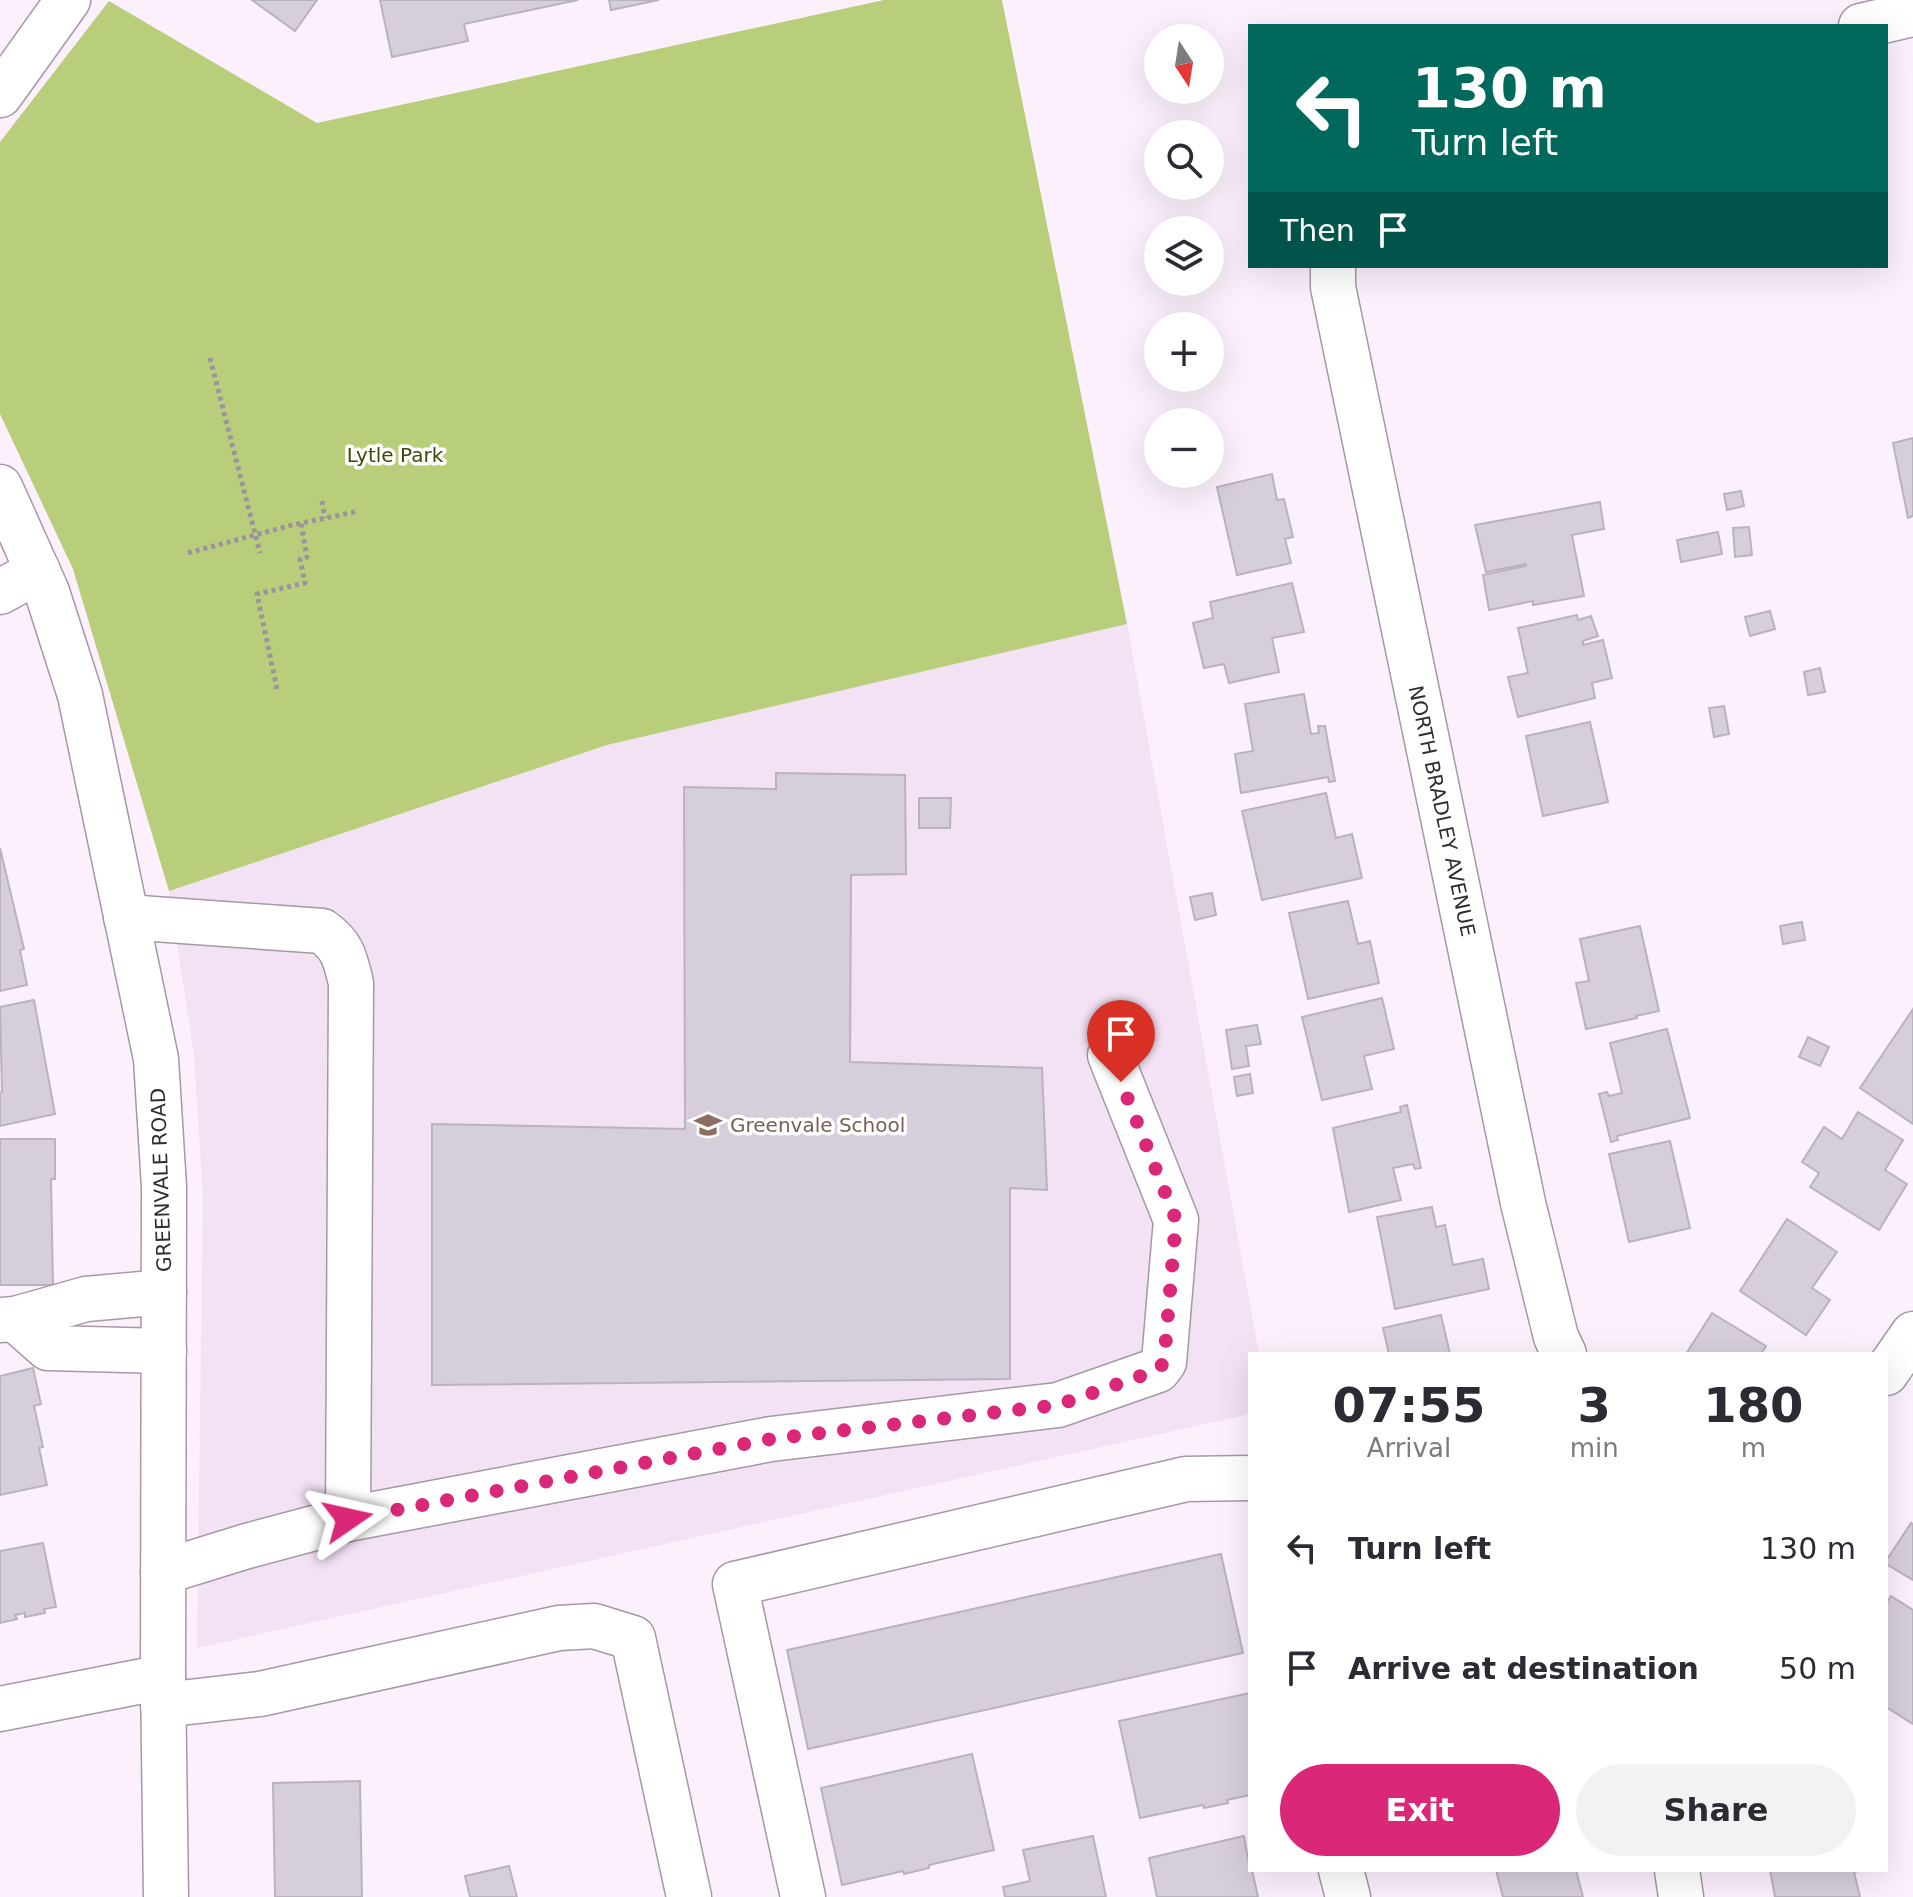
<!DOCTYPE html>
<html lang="en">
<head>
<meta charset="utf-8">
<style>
	:root { --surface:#fff; --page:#f2f2f3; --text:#2b2b33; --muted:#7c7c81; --accent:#db2777 }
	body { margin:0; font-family:"DejaVu Sans",sans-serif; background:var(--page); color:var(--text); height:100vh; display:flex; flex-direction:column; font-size:30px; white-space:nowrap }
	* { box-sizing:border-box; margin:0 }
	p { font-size:26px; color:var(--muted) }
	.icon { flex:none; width:44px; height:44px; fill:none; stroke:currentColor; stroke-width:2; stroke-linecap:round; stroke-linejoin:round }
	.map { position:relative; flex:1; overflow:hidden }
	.side { position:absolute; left:1248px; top:1352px; width:640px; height:520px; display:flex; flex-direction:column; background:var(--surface); border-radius:0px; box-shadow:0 8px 32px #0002 }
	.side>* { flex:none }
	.hud { position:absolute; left:1248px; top:24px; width:640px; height:244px; border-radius:0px; box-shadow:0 8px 32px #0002; background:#00695c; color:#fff; overflow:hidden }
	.needle { width:52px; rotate:168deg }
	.fabs { position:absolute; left:1144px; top:24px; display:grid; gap:16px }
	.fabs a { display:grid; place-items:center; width:80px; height:80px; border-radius:50%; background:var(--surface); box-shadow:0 8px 32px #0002; font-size:40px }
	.pin { position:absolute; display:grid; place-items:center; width:68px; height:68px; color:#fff; margin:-82px -34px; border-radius:50% 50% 50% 0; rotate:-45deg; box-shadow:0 0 8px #0007 }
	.pin .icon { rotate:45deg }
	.me { position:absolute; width:88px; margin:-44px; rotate:79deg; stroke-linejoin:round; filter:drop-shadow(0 0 6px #0008) }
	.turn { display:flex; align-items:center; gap:28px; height:168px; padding:0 32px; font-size:36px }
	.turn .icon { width:104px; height:104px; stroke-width:2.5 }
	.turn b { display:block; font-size:56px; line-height:68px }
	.then { display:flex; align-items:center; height:76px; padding:0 32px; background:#0003; gap:16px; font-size:30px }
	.eta { display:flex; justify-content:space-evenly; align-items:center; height:136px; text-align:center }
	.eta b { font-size:48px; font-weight:700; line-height:56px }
	.primary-button { display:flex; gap:16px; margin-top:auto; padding:16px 32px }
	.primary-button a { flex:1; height:92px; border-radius:48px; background:var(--accent); color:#fff; font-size:32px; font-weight:700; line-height:92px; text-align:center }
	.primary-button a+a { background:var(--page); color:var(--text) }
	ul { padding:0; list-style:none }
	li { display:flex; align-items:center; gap:24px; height:120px; padding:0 32px }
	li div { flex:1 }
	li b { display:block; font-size:30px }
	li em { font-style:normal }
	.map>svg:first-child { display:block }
	.built { fill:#f3e1f4 }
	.green { fill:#b8ce7a }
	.building { fill:#d7cedc; stroke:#bbb2bf; stroke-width:2 }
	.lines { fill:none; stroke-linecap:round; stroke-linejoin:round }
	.minor-casing { stroke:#a499a5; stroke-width:47 }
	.path { stroke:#9c949d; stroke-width:5; stroke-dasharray:4 4; stroke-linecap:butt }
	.minor { stroke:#fff; stroke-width:44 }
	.route { stroke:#db2777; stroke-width:14; stroke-dasharray:0 25.2 }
	.labels { text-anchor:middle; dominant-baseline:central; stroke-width:7; stroke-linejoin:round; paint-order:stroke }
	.park-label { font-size:20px; fill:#3c4908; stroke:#fff }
	.street-label { font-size:20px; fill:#302c30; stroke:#fff }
	.education-label { font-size:20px; fill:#785e54; stroke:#fff; text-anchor:start }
</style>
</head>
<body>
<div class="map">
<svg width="1913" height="1897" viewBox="0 0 1913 1897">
	<rect width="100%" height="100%" fill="#fcf0fd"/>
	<path class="built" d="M1127 624 1259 1354H1250V1414L197 1648 203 1196 194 1055 169 891 607 745Z"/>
	<path class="green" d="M884 0H1002L1127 624 607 745 169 891 73 569 0 414V142L109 1 317 123Z"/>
	<g class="building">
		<path d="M252 0H317L295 31Z"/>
		<path d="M380 0H578L464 24 468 41 392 57Z"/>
		<path d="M609 0H659L611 10Z"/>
		<path d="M1913 438V516L1908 518 1893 443Z"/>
		<path d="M1272 474 1277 500 1284 499 1293 537 1285 539 1291 563 1237 575 1217 487Z"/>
		<path d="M1741 491 1744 506 1727 510 1724 494Z"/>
		<path d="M1600 502 1604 529 1572 535 1584 596 1533 605V601L1489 610 1483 575 1526 566V564L1486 572 1475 525Z"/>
		<path d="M1749 527 1752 555 1735 557 1733 528Z"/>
		<path d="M1718 532 1722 554 1681 562 1677 540Z"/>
		<path d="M1292 583 1304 632 1272 638 1279 672 1229 683 1224 664 1204 668 1193 623 1213 618 1210 602Z"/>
		<path d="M1770 611 1775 629 1750 636 1745 617Z"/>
		<path d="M1577 615 1578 620 1591 616 1598 636 1583 641V645L1603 640 1612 678 1592 683 1595 698 1518 717 1508 677 1528 673 1518 628Z"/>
		<path d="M1820 668 1825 692 1808 695 1804 672Z"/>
		<path d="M1304 694 1311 734 1319 733 1318 726H1325L1335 781 1329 782 1328 777 1241 793 1235 754 1253 751 1245 704Z"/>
		<path d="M1724 706 1729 734 1714 737 1709 708Z"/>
		<path d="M1590 722 1608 802 1543 816 1526 736Z"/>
		<path d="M776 773 905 775 906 874 851 875 850 1062 1042 1068 1047 1190 1010 1188V1379L432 1385V1124L685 1129 684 787 776 789Z"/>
		<path d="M1326 793 1336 838 1352 834 1362 878 1262 900 1242 811Z"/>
		<path d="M919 798H951L950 828H919Z"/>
		<path d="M0 848 24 949 20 950 27 985 0 991Z"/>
		<path d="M1212 893 1216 915 1195 920 1190 897Z"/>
		<path d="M1348 901 1358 944 1370 941 1379 983 1308 999 1289 913Z"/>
		<path d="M1802 922 1805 940 1783 944 1780 926Z"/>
		<path d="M1640 926 1659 1011 1636 1016 1637 1018 1586 1029 1576 983 1589 981 1580 939Z"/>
		<path d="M1382 998 1394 1049 1364 1056 1372 1089 1322 1100 1302 1017Z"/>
		<path d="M34 1000 55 1114 0 1126V1093L2 1092 0 1007Z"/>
		<path d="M1913 1009V1124L1860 1088Z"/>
		<path d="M1257 1025 1261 1044 1246 1046 1249 1066 1232 1069 1226 1030Z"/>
		<path d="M1667 1029 1690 1118 1617 1136 1618 1140 1611 1142 1599 1094 1607 1092 1609 1096 1622 1093 1610 1043Z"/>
		<path d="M1808 1037 1829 1047 1820 1066 1799 1057Z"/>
		<path d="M1250 1074 1253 1093 1237 1096 1234 1077Z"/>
		<path d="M1407 1105 1421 1168 1415 1169 1413 1164 1393 1168 1401 1200 1349 1212 1333 1128 1401 1112 1400 1107Z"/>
		<path d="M1858 1112 1903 1140 1885 1170 1907 1184 1879 1230 1810 1187 1819 1173 1802 1162 1824 1127 1842 1139Z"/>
		<path d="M0 1139H55V1179H51L53 1285H0Z"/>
		<path d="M1670 1141 1690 1228 1629 1242 1609 1154Z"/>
		<path d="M1432 1207 1436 1227 1445 1225 1453 1265 1483 1259 1489 1289 1395 1309 1377 1217Z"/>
		<path d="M1787 1219 1837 1252 1812 1288 1830 1300 1806 1335 1740 1291Z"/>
		<path d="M1712 1313 1766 1346 1761 1354H1686Z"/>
		<path d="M1441 1315 1450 1354H1389L1383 1328Z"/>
		<path d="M33 1368 41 1404 34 1406 43 1447 39 1448 47 1485 0 1495V1376Z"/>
		<path d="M1911 1523 1913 1524V1580L1886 1564V1561Z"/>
		<path d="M43 1543 56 1607 44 1609 45 1613 25 1617V1613L15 1615 17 1619 0 1623V1551Z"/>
		<path d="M1221 1554 1243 1653 808 1749 787 1650Z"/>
		<path d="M1891 1596 1913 1610V1724L1886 1707V1604Z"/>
		<path d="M1250 1693V1795L1227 1800 1228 1803 1204 1808 1203 1805 1140 1818 1119 1721Z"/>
		<path d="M972 1754 994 1850 929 1865V1868L904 1874 903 1871 842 1885 821 1788Z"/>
		<path d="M360 1781 362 1897H275L273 1783Z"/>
		<path d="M1093 1836 1106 1897H1005L1003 1887 1030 1881 1023 1850Z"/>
		<path d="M1244 1836 1250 1870H1252L1258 1897H1157L1149 1858Z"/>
		<path d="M509 1866 517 1897H470L465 1876Z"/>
		<path d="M1496 1870H1576L1583 1897H1503Z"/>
		<path d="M1770 1870H1864L1854 1872 1860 1897H1775Z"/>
	</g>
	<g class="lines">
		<g class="minor-casing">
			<g id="minor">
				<path d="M1861 26 1913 14"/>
				<path d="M0 95 68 0"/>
				<path d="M1333 266V287L1523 1203 1556 1337 1564 1354"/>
				<path d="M0 487 47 592 80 695 156 1059 164 1187 163 1677 166 1897"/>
				<path d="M0 592 38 571"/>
				<path d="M126 917 322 931C343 946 345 958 351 983L348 1519"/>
				<path d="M15 1319 48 1348 164 1351"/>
				<path d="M0 1320 15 1319 86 1299 164 1292"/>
				<path d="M1886 1373 1913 1334"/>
				<path d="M163 1572 247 1546 348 1519 771 1439 1058 1405 1158 1370 1164 1362 1176 1220 1110 1055"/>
				<path d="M163 1705 260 1694 559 1628 594 1626 633 1638 689 1897"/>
				<path d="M0 1709 163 1677"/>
				<path d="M1341 1870 1348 1897"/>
				<path d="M1677 1870 1681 1897"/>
				<path d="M803 1897 735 1584 1186 1479 1250 1478"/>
			</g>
		</g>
		<g class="path">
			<path d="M210 358 260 553"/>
			<path d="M322 501 325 518"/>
			<path d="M188 553 292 525 359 511"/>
			<path d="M277 689 257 594 305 583 300 559 307 557 301 523"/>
		</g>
		<use href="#minor" class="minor"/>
	</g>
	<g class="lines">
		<path class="route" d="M348 1519 771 1439 1058 1405 1158 1370 1164 1362 1176 1220 1121 1082"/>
	</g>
	<defs>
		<g id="school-bare" transform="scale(2.16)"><path d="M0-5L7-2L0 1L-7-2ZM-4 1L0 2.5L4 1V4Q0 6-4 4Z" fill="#8d6e63" stroke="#fff" stroke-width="2.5" paint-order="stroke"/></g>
	</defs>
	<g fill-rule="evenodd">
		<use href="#school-bare" x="708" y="1125"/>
	</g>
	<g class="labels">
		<g class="park-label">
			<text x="395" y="455">Lytle Park</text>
		</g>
		<g class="street-label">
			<text transform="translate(1442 811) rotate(78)">NORTH BRADLEY AVENUE</text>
			<text transform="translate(161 1180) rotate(-92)">GREENVALE ROAD</text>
		</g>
		<g class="education-label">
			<text x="730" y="1125">Greenvale School</text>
		</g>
	</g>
</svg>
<div class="fabs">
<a><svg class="needle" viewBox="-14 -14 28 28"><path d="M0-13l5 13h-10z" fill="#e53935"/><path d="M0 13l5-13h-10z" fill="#7c7c81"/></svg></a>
<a><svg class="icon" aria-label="search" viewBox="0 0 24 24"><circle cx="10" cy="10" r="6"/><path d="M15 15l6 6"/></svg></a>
<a><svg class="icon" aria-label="layers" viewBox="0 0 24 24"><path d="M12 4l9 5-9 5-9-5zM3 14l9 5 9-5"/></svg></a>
<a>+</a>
<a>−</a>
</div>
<div class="pin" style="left:1121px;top:1082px;background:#d93025"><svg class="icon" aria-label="arrive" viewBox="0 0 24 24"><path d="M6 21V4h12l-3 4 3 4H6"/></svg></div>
<svg class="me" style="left:348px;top:1519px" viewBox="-20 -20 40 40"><path d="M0-17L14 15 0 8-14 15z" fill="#db2777" stroke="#fff" stroke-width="4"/></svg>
<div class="hud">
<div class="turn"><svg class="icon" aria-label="left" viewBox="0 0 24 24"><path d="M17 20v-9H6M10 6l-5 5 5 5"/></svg><div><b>130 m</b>Turn left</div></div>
<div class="then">Then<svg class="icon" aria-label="arrive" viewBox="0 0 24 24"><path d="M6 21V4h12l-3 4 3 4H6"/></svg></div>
</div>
<section class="side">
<div class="eta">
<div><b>07:55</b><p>Arrival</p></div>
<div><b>3</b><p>min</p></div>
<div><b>180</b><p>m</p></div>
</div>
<ul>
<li><svg class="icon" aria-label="left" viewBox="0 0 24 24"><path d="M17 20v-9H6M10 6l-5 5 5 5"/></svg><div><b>Turn left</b></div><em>130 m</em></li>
<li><svg class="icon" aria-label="arrive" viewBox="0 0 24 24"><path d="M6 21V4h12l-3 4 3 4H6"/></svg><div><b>Arrive at destination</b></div><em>50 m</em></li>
</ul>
<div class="primary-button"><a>Exit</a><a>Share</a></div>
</section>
</div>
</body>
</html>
